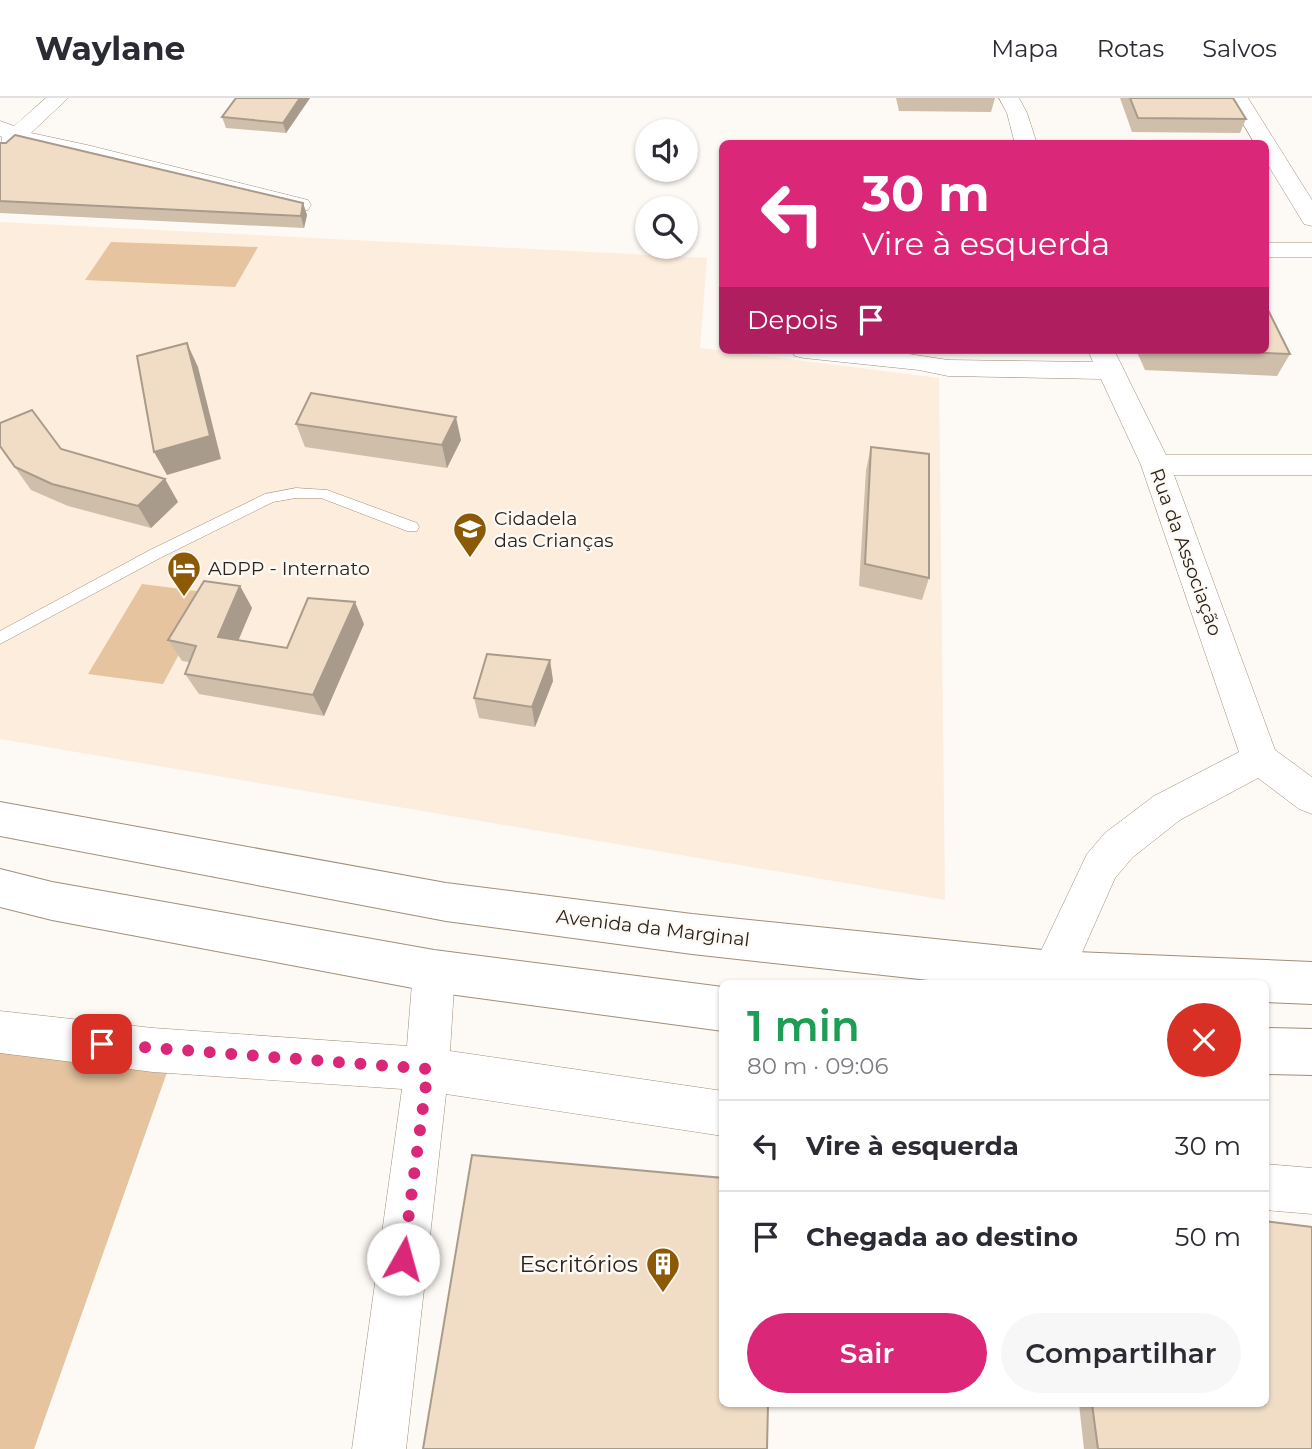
<!DOCTYPE html>
<html lang="pt">
<head>
<meta charset="utf-8">
<style>
	:root { --surface:#fff; --page:#f7f7f7; --text:#2b2b33; --muted:#7c7c81; --line:#e1e1e2; --accent:#db2777 }
	body { margin:0; font-family:Montserrat,sans-serif; background:var(--page); color:var(--text); height:100vh; display:flex; flex-direction:column; font-size:26px; white-space:nowrap }
	* { box-sizing:border-box; margin:0 }
	p { font-size:23px; color:var(--muted) }
	.icon { flex:none; width:38px; height:38px; fill:none; stroke:currentColor; stroke-width:2; stroke-linecap:round; stroke-linejoin:round }
	.map { position:relative; flex:1; overflow:hidden }
	.sheet { position:absolute; left:719px; top:882px; width:550px; height:427px; display:flex; flex-direction:column; background:var(--surface); border-radius:10px; box-shadow:0 2px 5px #0004 }
	.sheet>* { flex:none }
	.banner { position:absolute; left:719px; top:42px; width:550px; height:214px; border-radius:10px; box-shadow:0 2px 5px #0004; background:#db2777; color:#fff; overflow:hidden }
	.fabs { position:absolute; left:635px; top:21px; display:grid; gap:14px }
	.fabs a { display:grid; place-items:center; width:63px; height:63px; border-radius:50%; background:var(--surface); box-shadow:0 2px 5px #0004; font-size:35px }
	.pin { position:absolute; display:grid; place-items:center; width:60px; height:60px; color:#fff; margin:-30px; border-radius:14px; box-shadow:0 4px 10px #0006 }
	.me { position:absolute; width:77px; margin:-38px; rotate:7deg; stroke-linejoin:round; filter:drop-shadow(0 0 5px #0008) }
	.turn { display:flex; align-items:center; gap:24px; height:147px; padding:0 28px; font-size:32px }
	.turn .icon { width:91px; height:91px; stroke-width:2.5 }
	.turn b { display:block; font-size:49px; line-height:60px }
	.then { display:flex; align-items:center; height:66px; padding:0 28px; background:#0003; gap:14px; font-size:26px }
	.round { display:grid; place-items:center; flex:none; width:74px; height:74px; border-radius:37px; background:var(--page) }
	.headline { display:flex; align-items:center; justify-content:space-between; height:119px; padding:0 28px }
	h1 { font-size:42px; font-weight:600; line-height:52px; color:#1e9e55 }
	.button { display:flex; gap:14px; margin-top:auto; padding:14px 28px }
	.button a { flex:1; height:80px; border-radius:42px; background:var(--accent); color:#fff; font-size:28px; font-weight:600; line-height:80px; text-align:center }
	.button a+a { background:var(--page); color:var(--text) }
	ul { padding:0; list-style:none }
	li { display:flex; align-items:center; gap:21px; height:91px; padding:0 28px; border-top:2px solid var(--line) }
	li div { flex:1 }
	li b { display:block; font-size:26px }
	li em { font-style:normal }
	header { display:flex; align-items:center; gap:42px; box-sizing:border-box; height:98px; padding:0 35px; background:var(--surface); border-bottom:2px solid var(--line) }
	header strong { font-size:33px }
	nav { display:flex; gap:38px; margin-inline-start:auto; font-size:24px }
	.map>svg:first-child { display:block }
	.built { fill:#fdeddc }
	.green { fill:#e5c49f }
	.lines { fill:none; stroke-linecap:round; stroke-linejoin:round }
	.lane-casing { stroke:#a08e79; stroke-width:1 }
	.street-casing { stroke:#a08e79; stroke-width:1 }
	.primary-casing { stroke:#a08e79; stroke-width:2 }
	.lane { fill:#fff; fill-rule:evenodd }
	.street { fill:#fff; fill-rule:evenodd }
	.primary { fill:#fff; fill-rule:evenodd }
	.wall { fill:#cfbeaa }
	.shaded-wall { fill:#a99b8b }
	.building { fill:#f1ddc6; stroke:#a99b8b; stroke-width:2 }
	.route { stroke:#db2777; stroke-width:12; stroke-dasharray:0 21.6 }
	.labels { text-anchor:middle; dominant-baseline:central; stroke-width:5; stroke-linejoin:round; paint-order:stroke }
	.poi-label { font-size:19px; fill:#2c241c; stroke:#fdf9f4; text-anchor:start }
	.street-label { font-size:19px; fill:#2c241c; stroke:#fdf9f4 }
	.near-poi-label { font-size:23px; fill:#2c241c; stroke:#fdf9f4; text-anchor:end }
</style>
</head>
<body>
<header>
<strong>Waylane</strong>
<nav><a>Mapa</a><a>Rotas</a><a>Salvos</a></nav>
</header>
<div class="map">
<svg width="1312" height="1351" viewBox="0 0 1312 1351">
	<rect width="100%" height="100%" fill="#fdf9f4"/>
	<path class="built" d="M0 124 707 160 700 250 939 280 945 802 0 641Z"/>
	<g class="green">
		<path d="M111 144 258 149 235 189 85 182Z"/>
		<path d="M142 486 212 495 163 586 88 576Z"/>
		<path d="M0 948 171 963 34 1351H0Z"/>
	</g>
	<g class="lines">
		<g class="lane-casing">
			<path id="lane" d="M296 390 327 392 417 425 419 429 417 433H407L321 400H296L273 404 160 460 0 546V533L150 452 265 396Z"/>
		</g>
		<g class="street-casing">
			<g id="street">
				<path d="M46 0H68L31 35 87 47 308 102 311 107 308 112 300 114 83 59 20 46 12 54H0L2 39 0 38V23L14 28Z"/>
				<path d="M999 0H1019L1027 15 1037 46H1015L1007 15Z"/>
				<path d="M1228 0H1248L1312 102V128L1304 126 1265 62V46H1255Z"/>
				<rect x="1265" y="145" width="47" height="14"/>
				<path d="M791 252H883L948 262 1093 264 1088 252H1114L1166 357H1312V377H1174L1275 652 1312 679V716L1299 711 1258 680 1180 722 1133 759 1115 780 1068 886H1036L1031 874 1087 756 1105 735 1154 698 1239 654 1141 367 1101 281 948 278 919 272 804 260 795 258Z"/>
				<path d="M434 853 449 859 455 873 450 953 723 993V1038L446 996 406 1351H352L402 991 153 974 0 955V913L153 930 407 948 413 873 419 859Z"/>
				<path d="M1265 1066 1312 1070V1116L1265 1112Z"/>
			</g>
		</g>
		<g class="primary-casing">
			<g id="primary">
				<path d="M0 704 446 785 692 816 1052 853 1312 864V906L1265 904V886H965L692 856 446 823 0 738Z"/>
				<path d="M0 771 52 784 434 852 723 889V933L434 894 52 822 0 809Z"/>
				<path d="M1265 930 1312 931V977L1265 976Z"/>
			</g>
		</g>
		<use href="#lane" class="lane"/>
		<use href="#street" class="street"/>
		<use href="#primary" class="primary"/>
	</g>
	<g class="wall">
		<path d="M236 0H310L286 35 226 30 222 19Z"/>
		<path d="M896 0H995L991 14 899 13Z"/>
		<path d="M1120 0H1233L1246 21 1240 35 1132 34Z"/>
		<path d="M0 45 303 105 307 117 304 130 0 115Z"/>
		<path d="M723 217V238H721L722 223Z"/>
		<path d="M1136 252H1265L1290 256 1277 278 1145 272Z"/>
		<path d="M296 326 461 342 447 370 305 349Z"/>
		<path d="M0 348 61 351 165 381 178 404 151 430 68 408 31 392Z"/>
		<path d="M871 349 929 480 922 502 859 488 866 372Z"/>
		<path d="M240 488 252 510 238 542 287 550 364 526 324 618 199 596 185 576 189 564 182 563 168 542Z"/>
		<path d="M550 562 553 583 535 629 479 620 474 600Z"/>
		<path d="M1079 1306H1265L1312 1351H1084Z"/>
	</g>
	<g class="shaded-wall">
		<path d="M300 0H310L286 35 283 25Z"/>
		<path d="M303 105 307 117 304 130 301 118Z"/>
		<path d="M187 245 198 269 221 361 167 377 154 354Z"/>
		<path d="M456 319 461 342 447 370 442 347Z"/>
		<path d="M165 381 178 404 151 430 138 408Z"/>
		<path d="M240 488 252 510 231 560 218 539Z"/>
		<path d="M355 504 364 526 324 618 313 597Z"/>
		<path d="M550 562 553 583 535 629 532 609Z"/>
	</g>
	<g class="building">
		<path d="M236 0H300L283 25 222 19Z"/>
		<path d="M1130 0H1233L1246 21 1138 20Z"/>
		<path d="M15 37 303 105 301 118 0 103V45H6Z"/>
		<path d="M1265 206 1290 256 1195 252H1265Z"/>
		<path d="M187 245 210 338 154 354 137 258Z"/>
		<path d="M311 295 456 319 442 347 296 326Z"/>
		<path d="M32 312 61 351 165 381 138 408 52 386 15 369 0 348V325Z"/>
		<path d="M871 349 929 356V480L865 466Z"/>
		<path d="M204 483 240 488 218 539 287 550 308 500 355 504 313 597 185 576 196 548 168 542Z"/>
		<path d="M487 556 550 562 532 609 474 600Z"/>
		<path d="M472 1057 723 1080V1306H768L767 1351H423Z"/>
		<path d="M1265 1123 1312 1129V1351H1098L1092 1306H1265Z"/>
	</g>
	<g class="lines">
		<path class="route" d="M102 946 428 971 403 1161"/>
	</g>
	<defs>
		<g id="school-pin" transform="scale(1.75)"><path d="M0 17L-7.5 6A9.5 9.5 0 1 1 7.5 6Z" fill="#8c5906" stroke="#fdf9f4"/><path d="M0-5L7-2L0 1L-7-2ZM-4 1L0 2.5L4 1V4Q0 6-4 4Z" fill="#fff"/></g>
		<g id="hotel-pin" transform="scale(1.75)"><path d="M0 17L-7.5 6A9.5 9.5 0 1 1 7.5 6Z" fill="#8c5906" stroke="#fdf9f4"/><path d="M-6-4.5h1.5V1H6V5H4.5V3h-9V5H-6ZM-4 0a1.8 1.8 0 1 1 3.6 0ZM.5 0V-2.5h3Q6-2.5 6 0Z" fill="#fff"/></g>
		<g id="building-pin" transform="scale(1.75)"><path d="M0 17L-7.5 6A9.5 9.5 0 1 1 7.5 6Z" fill="#8c5906" stroke="#fdf9f4"/><path d="M-4-6H4V6H1V3H-1V6H-4ZM-2.5-4.3h1.7v1.8h-1.7ZM.8-4.3h1.7v1.8H.8ZM-2.5-1h1.7V.8h-1.7ZM.8-1h1.7V.8H.8Z" fill="#fff"/></g>
	</defs>
	<g fill-rule="evenodd">
		<use href="#school-pin" x="470" y="431"/>
		<use href="#hotel-pin" x="184" y="470"/>
		<use href="#building-pin" x="663" y="1166"/>
	</g>
	<g class="labels">
		<g class="poi-label">
			<text x="494" y="420">Cidadela<tspan x="494" dy="22">das Crianças</tspan></text>
			<text x="208" y="470">ADPP - Internato</text>
		</g>
		<g class="street-label">
			<text transform="translate(1186 454) rotate(70)">Rua da Associação</text>
			<text transform="translate(653 830) rotate(7)">Avenida da Marginal</text>
		</g>
		<g class="near-poi-label">
			<text x="638" y="1166">Escritórios</text>
		</g>
	</g>
</svg>
<div class="fabs">
<a><svg class="icon" aria-label="sound" viewBox="0 0 24 24"><path d="M4 9h4l5-4v14l-5-4H4zM17 9q2 3 0 6"/></svg></a>
<a><svg class="icon" aria-label="search" viewBox="0 0 24 24"><circle cx="10" cy="10" r="6"/><path d="M15 15l6 6"/></svg></a>
</div>
<div class="pin" style="left:102px;top:946px;background:#d93025"><svg class="icon" aria-label="arrive" viewBox="0 0 24 24"><path d="M6 21V4h12l-3 4 3 4H6"/></svg></div>
<svg class="me" style="left:403px;top:1161px" viewBox="-20 -20 40 40"><circle r="19" fill="#fff"/><path d="M0-13L10 11 0 6-10 11z" fill="#db2777"/></svg>
<div class="banner">
<div class="turn"><svg class="icon" aria-label="left" viewBox="0 0 24 24"><path d="M17 20v-9H6M10 6l-5 5 5 5"/></svg><div><b>30 m</b>Vire à esquerda</div></div>
<div class="then">Depois<svg class="icon" aria-label="arrive" viewBox="0 0 24 24"><path d="M6 21V4h12l-3 4 3 4H6"/></svg></div>
</div>
<section class="sheet">
<div class="headline"><div><h1>1 min</h1><p>80 m · 09:06</p></div><a class="round" style="background:#d93025;color:#fff"><svg class="icon" aria-label="close" viewBox="0 0 24 24"><path d="M6 6l12 12M18 6L6 18"/></svg></a></div>
<ul>
<li><svg class="icon" aria-label="left" viewBox="0 0 24 24"><path d="M17 20v-9H6M10 6l-5 5 5 5"/></svg><div><b>Vire à esquerda</b></div><em>30 m</em></li>
<li><svg class="icon" aria-label="arrive" viewBox="0 0 24 24"><path d="M6 21V4h12l-3 4 3 4H6"/></svg><div><b>Chegada ao destino</b></div><em>50 m</em></li>
</ul>
<div class="button"><a>Sair</a><a>Compartilhar</a></div>
</section>
</div>
</body>
</html>
